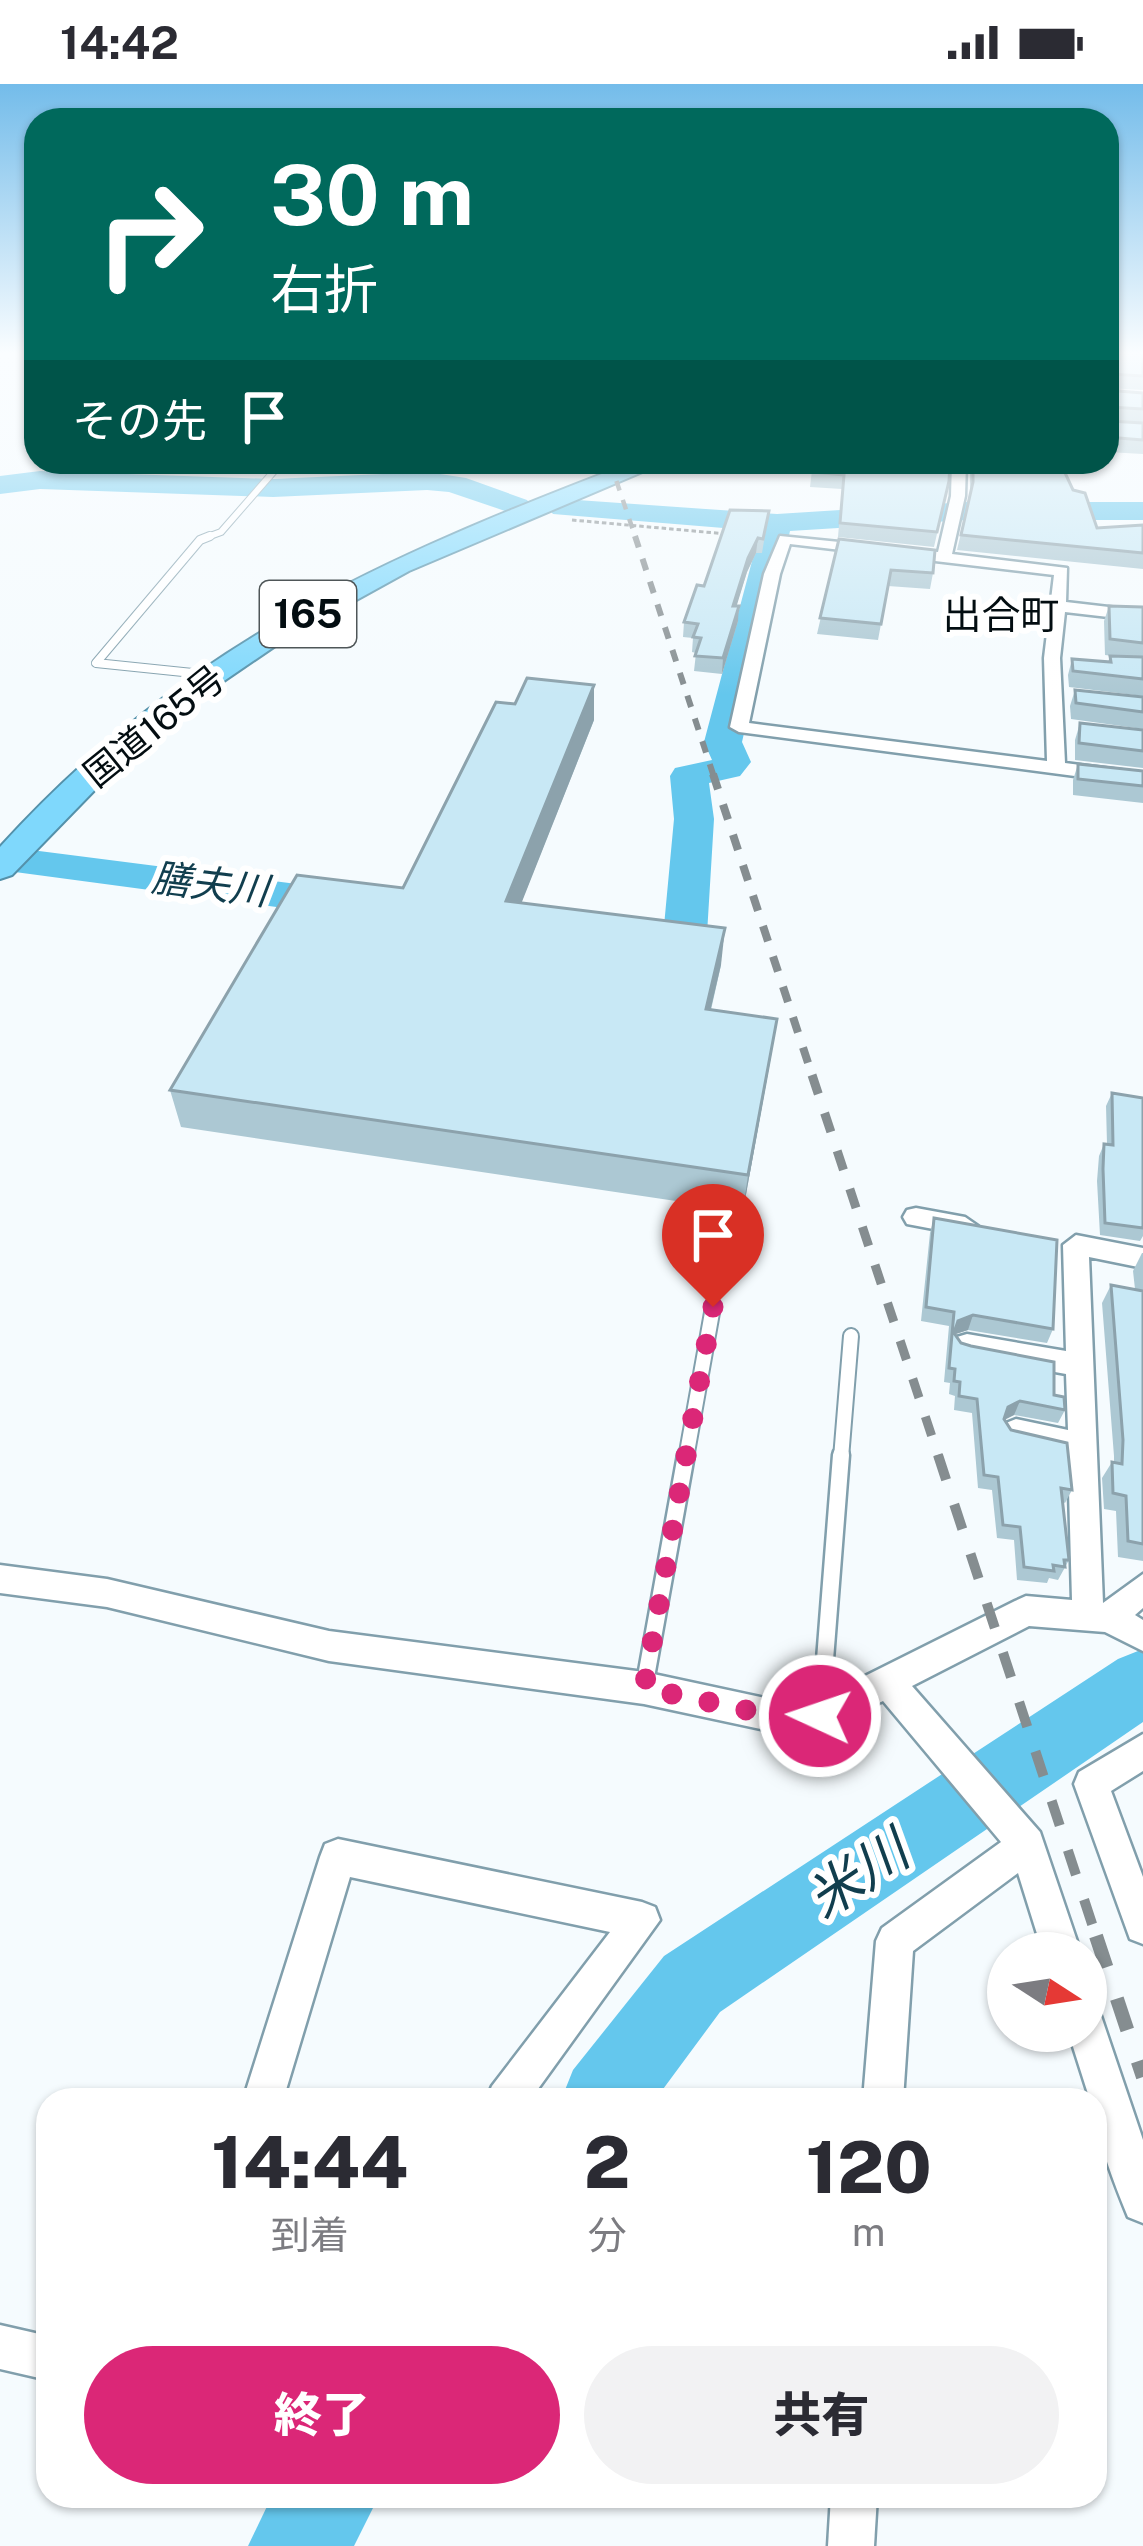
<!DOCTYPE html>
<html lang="ja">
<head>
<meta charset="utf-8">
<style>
	:root { --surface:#fff; --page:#f2f2f3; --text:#2b2b33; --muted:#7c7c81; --accent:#db2777 }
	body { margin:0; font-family:"Public Sans","Noto Sans JP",sans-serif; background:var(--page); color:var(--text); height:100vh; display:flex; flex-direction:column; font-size:45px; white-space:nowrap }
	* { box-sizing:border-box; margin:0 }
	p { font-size:39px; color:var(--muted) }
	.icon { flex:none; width:66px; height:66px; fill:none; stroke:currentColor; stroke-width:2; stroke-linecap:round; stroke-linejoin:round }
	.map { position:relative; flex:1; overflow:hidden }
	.drawer { position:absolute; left:36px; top:2004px; width:1071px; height:420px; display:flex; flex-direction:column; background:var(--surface); border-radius:36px; box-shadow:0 3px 9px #0004 }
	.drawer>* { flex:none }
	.banner { position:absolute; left:24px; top:24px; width:1095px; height:366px; border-radius:36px; box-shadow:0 3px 9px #0004; background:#00695c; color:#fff; overflow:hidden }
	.needle { width:78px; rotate:102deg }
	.fabs { position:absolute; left:987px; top:1848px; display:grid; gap:24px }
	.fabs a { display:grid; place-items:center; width:120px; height:120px; border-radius:50%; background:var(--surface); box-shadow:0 3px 9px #0004; font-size:60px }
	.pin { position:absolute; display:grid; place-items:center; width:102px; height:102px; color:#fff; margin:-123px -51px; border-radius:50% 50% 50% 0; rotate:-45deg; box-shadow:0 0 12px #0007 }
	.pin .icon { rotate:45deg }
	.me { position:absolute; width:132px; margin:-66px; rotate:273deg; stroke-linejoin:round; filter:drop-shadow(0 0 9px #0008) }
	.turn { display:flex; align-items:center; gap:42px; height:252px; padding:0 48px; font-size:54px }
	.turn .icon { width:156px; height:156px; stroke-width:2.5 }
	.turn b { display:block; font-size:84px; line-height:102px }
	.then { display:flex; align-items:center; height:114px; padding:0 48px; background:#0003; gap:24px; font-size:45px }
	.eta { display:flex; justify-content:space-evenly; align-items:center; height:204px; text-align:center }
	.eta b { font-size:72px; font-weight:800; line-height:84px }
	.cta { display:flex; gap:24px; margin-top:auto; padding:24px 48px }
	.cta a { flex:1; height:138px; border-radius:72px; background:var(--accent); color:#fff; font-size:48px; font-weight:800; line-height:138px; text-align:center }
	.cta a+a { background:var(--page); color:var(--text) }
	.status { display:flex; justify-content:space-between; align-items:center; height:84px; padding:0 60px; background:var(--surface); direction:ltr }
	.status svg { height:33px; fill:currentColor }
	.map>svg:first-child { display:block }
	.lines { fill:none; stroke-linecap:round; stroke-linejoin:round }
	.river { fill:#64c7ed; fill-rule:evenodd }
	.lane-far3-casing { stroke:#819fac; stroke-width:8 }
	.lane-far2-casing { stroke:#819fac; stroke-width:10 }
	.lane-far1-casing { stroke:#819fac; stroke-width:18 }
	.lane-casing { stroke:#819fac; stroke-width:21 }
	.street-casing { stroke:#819fac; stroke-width:5 }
	.highway-casing { stroke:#5491aa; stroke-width:4 }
	.path { stroke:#838b8e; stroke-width:3; stroke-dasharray:4.5 3; stroke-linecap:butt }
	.lane-far3 { stroke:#fff; stroke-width:6 }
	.lane-far2 { stroke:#fff; stroke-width:8 }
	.lane-far1 { stroke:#fff; stroke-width:14 }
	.lane { stroke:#fff; stroke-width:16 }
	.street { fill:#fff; fill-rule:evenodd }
	.highway { fill:#7fd8fc; fill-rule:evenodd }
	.rail-far5 { stroke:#858d90; stroke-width:4.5; stroke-dasharray:10 10; stroke-linecap:butt }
	.rail-far4 { stroke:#858d90; stroke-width:6; stroke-dasharray:12 12; stroke-linecap:butt }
	.rail-far3 { stroke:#858d90; stroke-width:8; stroke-dasharray:16 16; stroke-linecap:butt }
	.rail-far2 { stroke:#858d90; stroke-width:9; stroke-dasharray:20 20; stroke-linecap:butt }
	.rail-far1 { stroke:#858d90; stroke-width:10; stroke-dasharray:26 26; stroke-linecap:butt }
	.rail { stroke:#858d90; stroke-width:14; stroke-dasharray:33 33; stroke-linecap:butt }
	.wall { fill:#acc8d3 }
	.shaded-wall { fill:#8ca2ac }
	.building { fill:#c8e8f5; stroke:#8ca2ac; stroke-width:3 }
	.route { stroke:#db2777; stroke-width:21; stroke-dasharray:0 37.8 }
	.labels { text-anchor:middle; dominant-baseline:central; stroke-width:12; stroke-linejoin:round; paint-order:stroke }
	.far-street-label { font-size:36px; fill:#030d11; stroke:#fff }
	.shield { fill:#fff; stroke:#4f5658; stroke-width:3 }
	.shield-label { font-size:39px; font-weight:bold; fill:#030d11 }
	.far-neighbourhood-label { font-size:39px; fill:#030d11; stroke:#fff }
	.far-water-label { font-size:39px; font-style:italic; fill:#113e4e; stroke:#fff }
	.near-water-label { font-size:54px; font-style:italic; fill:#113e4e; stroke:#fff }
</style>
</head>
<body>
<div class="status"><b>14:42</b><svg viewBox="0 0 49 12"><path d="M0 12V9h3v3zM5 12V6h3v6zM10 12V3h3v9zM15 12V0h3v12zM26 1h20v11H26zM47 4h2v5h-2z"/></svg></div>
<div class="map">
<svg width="1143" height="2462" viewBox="0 0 1143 2462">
	<rect width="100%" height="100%" fill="#f5fbfe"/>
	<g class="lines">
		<g class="river">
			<path d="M40 387 273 395 427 388 466 394 527 416 532 422 517 431 449 408 427 406 273 413 40 405 0 410V392Z"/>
			<path d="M563 415 777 430 967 418H1143V436H967L790 447 742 658 751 678 740 692 709 699 714 735 707 850C686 880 638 867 607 859L601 850 607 841 623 837 664 842 674 735 670 692 675 684 712 676 704 658 760 447 553 430 548 424 553 418Z"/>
			<path d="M0 762 359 808 374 812 381 821 374 830 359 834 0 786Z"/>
			<path d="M1143 1565V1638L720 1928 655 2016H561L573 1986 664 1872 1118 1575Z"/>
			<path d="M272 2412H379L354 2462H248Z"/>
		</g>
		<g class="lane-far3-casing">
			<path id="lane-far3" d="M202 455 221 448 282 378"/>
		</g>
		<g class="lane-far2-casing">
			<path id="lane-far2" d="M210 452 200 456 96 579 212 591"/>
		</g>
		<g class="lane-far1-casing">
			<g id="lane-far1">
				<path d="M686 1374 713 1223"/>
				<path d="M841 1374 851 1252"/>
			</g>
		</g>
		<g class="lane-casing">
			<g id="lane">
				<path d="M644 1604 686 1371"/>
				<path d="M821 1627 841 1371"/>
			</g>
		</g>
		<g class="street-casing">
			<g id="street">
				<path d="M952 378H966L965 412 952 470 1067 484 1066 518 1143 527V537L1065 528 1060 574 1065 679 1143 689V701L739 648 730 643 764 490 780 452 938 468 951 412ZM790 460 1054 491 1044 574 1047 677 749 639 780 490Z"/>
				<path d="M916 1124 965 1133 978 1142 965 1151 907 1140 903 1133 907 1126Z"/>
				<path d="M1076 1151 1143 1164V1184L1089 1173 1103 1519 1143 1490V1524L1135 1531 1143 1536V1567L1105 1548 1029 1542 912 1602 1040 1748 1081 1869H1043L1018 1789 913 1867 903 2016H863L876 1857 882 1844 1001 1758 883 1617 820 1648 793 1652 644 1620 329 1577 107 1523 0 1509V1481L107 1495 329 1547 644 1588 793 1620 817 1616 1015 1517 1026 1512 1072 1516 1068 1370 1006 1355 1002 1347 1006 1339 1016 1335 1068 1346 1066 1290 967 1272 957 1269 953 1261 957 1253 967 1250 1066 1267 1063 1161Z"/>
				<path d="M1143 1650V1687L1111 1707 1143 1793V1860L1130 1855 1074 1700 1079 1688Z"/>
				<path d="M338 1755 642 1818 655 1823 660 1836 530 2016H486L492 2002 610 1848 350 1793 283 2016H243L320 1773 325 1760Z"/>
				<path d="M1086 1924 1100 1929 1143 2056V2139L1128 2133C1114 2098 1095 2053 1095 2016H1090L1068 1947H1086Z"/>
				<path d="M0 2241 48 2252V2296L0 2285Z"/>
				<path d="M831 2412H877L874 2462H828Z"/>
			</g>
		</g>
		<g class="highway-casing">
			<path id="highway" d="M633 378H666L409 487 284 556 199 614 120 680 12 791 0 795V763C186 559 381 474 633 378Z"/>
		</g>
		<path class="path" d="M572 436 727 450"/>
		<use href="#lane-far3" class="lane-far3"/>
		<use href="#lane-far2" class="lane-far2"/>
		<use href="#lane-far1" class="lane-far1"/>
		<use href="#lane" class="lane"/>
		<use href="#street" class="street"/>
		<use href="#highway" class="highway"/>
		<path class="rail-far5" d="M610 378 636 455"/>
		<path class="rail-far4" d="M635 452 714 693"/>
		<path class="rail-far3" d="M713 690 813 994"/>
		<path class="rail-far2" d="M812 991 939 1374"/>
		<path class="rail-far1" d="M938 1371 1097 1855"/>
		<path class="rail" d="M1096 1852 1143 1993"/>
	</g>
	<g class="wall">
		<path d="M1107 266H1143V306L1107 304V306L1143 309V370L1107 368Z"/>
		<path d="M813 378 949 397 934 463 838 453 842 405 810 403Z"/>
		<path d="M970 378H1060L1073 406 1097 444 1143 441V485L957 466 970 411Z"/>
		<path d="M769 427 762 469H756L747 488 736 522 738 537 722 590 694 587 696 569 692 568 693 554 683 553 684 538 704 502Z"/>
		<path d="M839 455 933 489 930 505 888 502 878 556 817 550Z"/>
		<path d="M1109 522 1143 523V612L1069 603 1068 591 1072 575 1108 578 1110 572H1113L1105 571 1104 537Z"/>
		<path d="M594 601V636L521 819 721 881 711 926 771 972 743 1127 181 1043 170 1006 403 804 515 620Z"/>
		<path d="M1075 606 1143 613V645L1071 635 1070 622Z"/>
		<path d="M1080 639 1143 646V684L1075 676V656Z"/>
		<path d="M1078 680 1143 687V719L1073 711V696Z"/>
		<path d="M1112 1009 1143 1014V1152L1140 1157 1100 1151 1097 1097 1099 1072 1104 1060H1107L1106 1022Z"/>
		<path d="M934 1134 1053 1245 1047 1259 968 1246 955 1250 961 1259 1054 1311 1065 1326 1058 1339 1014 1331 1004 1336 1011 1346 1072 1406 1065 1419 1063 1418 1069 1476 1058 1496 1049 1494 1047 1499 1017 1496 1014 1456 997 1454 992 1406 978 1404 972 1329 954 1326 955 1312 949 1310 950 1299 944 1298 949 1242 921 1237 930 1149Z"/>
		<path d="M1142 1169H1143V1477L1118 1473 1116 1427 1104 1425 1102 1394 1112 1378 1114 1379V1372L1102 1219 1111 1201 1135 1205 1133 1187Z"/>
	</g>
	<g class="shaded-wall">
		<path d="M758 454 756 469 747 488 732 537 733 522 748 474Z"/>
		<path d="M739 522 738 537 722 590 723 574Z"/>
		<path d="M594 601V636L508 853 506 817Z"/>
		<path d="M725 844 721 881 702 962 706 925Z"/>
		<path d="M777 935 771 972 743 1127 748 1091Z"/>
		<path d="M973 1231 968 1246 953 1251 958 1237Z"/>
		<path d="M1020 1317 1014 1331 1002 1337 1008 1323Z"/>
	</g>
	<g class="building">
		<path d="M1107 266H1143V292L1111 290 1107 294Z"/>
		<path d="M1107 303V306L1143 309V325L1110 323 1107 326Z"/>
		<path d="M1107 335 1109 337 1143 339V356L1107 353Z"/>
		<path d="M813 378H950L949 397 937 448 840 439 844 391 812 388Z"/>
		<path d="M973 378H1060L1073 406 1085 409 1097 444 1143 441V469L961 451 973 398Z"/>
		<path d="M730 426 769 427 763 455 758 454 748 474 733 522H739L723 574 695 572 701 554 693 553 698 540 684 538 697 501 704 502Z"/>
		<path d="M839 455 935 466 933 489 891 486 881 540 820 534Z"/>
		<path d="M1109 522 1143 523V559L1110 555Z"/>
		<path d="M1110 572 1143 573V595L1073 587 1072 575 1111 578Z"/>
		<path d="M527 594 594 601 506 817 725 844 706 925 777 935 748 1091 170 1006 297 791 403 804 496 618 515 620Z"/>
		<path d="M1075 606 1143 613V628L1076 619Z"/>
		<path d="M1080 639 1143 646V667L1079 659Z"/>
		<path d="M1078 680 1143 687V702L1078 695Z"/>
		<path d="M1112 1009 1143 1014V1144L1105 1139 1103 1085 1104 1060 1113 1061Z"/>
		<path d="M934 1134 1057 1156 1053 1245 973 1231 958 1237 954 1249 961 1259 971 1262 1054 1278V1311L1064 1313 1065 1326 1020 1317 1008 1323 1004 1335 1011 1346 1067 1359 1072 1406 1061 1404 1069 1476H1064L1065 1483 1053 1481 1054 1487 1024 1483 1020 1443 1003 1441 998 1393 984 1391 977 1315 959 1312 960 1298 954 1297 955 1285 949 1284 954 1228 926 1223Z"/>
		<path d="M1111 1201 1143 1207V1460L1128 1457 1126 1412 1113 1409 1112 1378 1122 1380 1123 1356Z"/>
	</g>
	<linearGradient id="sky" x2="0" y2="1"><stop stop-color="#73bcea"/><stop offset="0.44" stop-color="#fafdff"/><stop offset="1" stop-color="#fafdff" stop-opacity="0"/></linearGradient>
	<rect width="1143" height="611" fill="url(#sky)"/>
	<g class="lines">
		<path class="route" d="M713 1223 644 1604 793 1636 820 1632"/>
	</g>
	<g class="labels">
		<g class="far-street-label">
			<text transform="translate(154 642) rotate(-39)">国道165号</text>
		</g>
		<rect class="shield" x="260" y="497" width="96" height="66" rx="9"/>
		<g class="shield-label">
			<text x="308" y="530">165</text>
		</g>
		<g class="far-neighbourhood-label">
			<text x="1001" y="531">出合町</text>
		</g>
		<g class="far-water-label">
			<text transform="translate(210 800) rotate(7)">膳夫川</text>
		</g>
		<g class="near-water-label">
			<text transform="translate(857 1790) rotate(-34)">米川</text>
		</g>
	</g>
</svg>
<div class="fabs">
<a><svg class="needle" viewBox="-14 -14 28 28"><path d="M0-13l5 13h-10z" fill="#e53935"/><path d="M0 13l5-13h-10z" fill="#7c7c81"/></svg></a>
</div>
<div class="pin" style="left:713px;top:1223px;background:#d93025"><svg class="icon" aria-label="arrive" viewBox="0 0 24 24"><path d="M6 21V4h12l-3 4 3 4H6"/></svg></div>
<svg class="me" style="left:820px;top:1632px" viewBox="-20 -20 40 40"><circle r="17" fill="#db2777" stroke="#fff" stroke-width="3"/><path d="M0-11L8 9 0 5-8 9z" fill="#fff"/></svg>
<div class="banner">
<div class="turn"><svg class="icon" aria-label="right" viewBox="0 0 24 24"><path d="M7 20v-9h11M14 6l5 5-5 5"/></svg><div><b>30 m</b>右折</div></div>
<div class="then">その先<svg class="icon" aria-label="arrive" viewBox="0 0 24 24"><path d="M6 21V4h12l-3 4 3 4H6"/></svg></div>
</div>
<section class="drawer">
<div class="eta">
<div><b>14:44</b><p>到着</p></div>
<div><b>2</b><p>分</p></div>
<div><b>120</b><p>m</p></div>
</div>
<div class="cta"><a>終了</a><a>共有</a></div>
</section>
</div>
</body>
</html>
